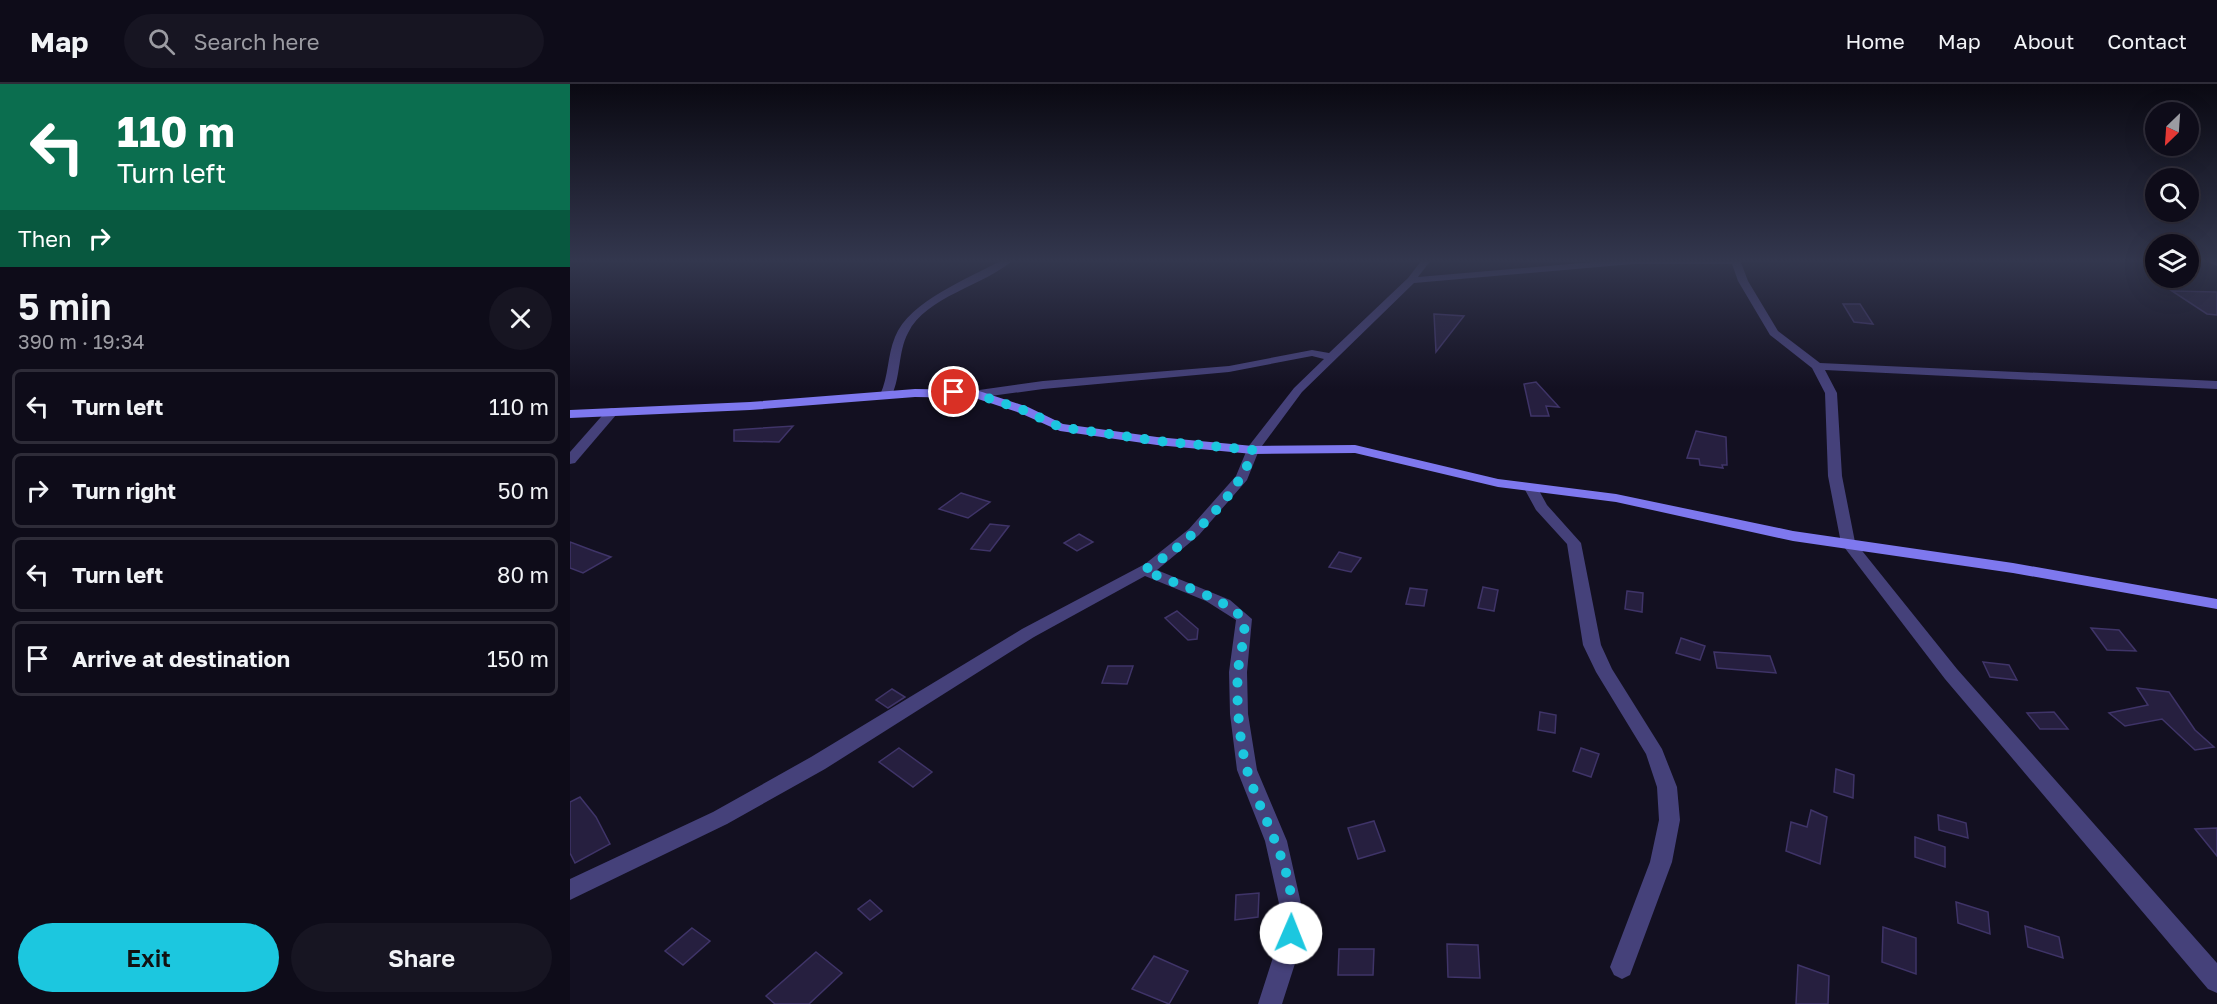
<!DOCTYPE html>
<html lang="en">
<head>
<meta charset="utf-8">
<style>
	:root { --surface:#0e0c19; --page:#171522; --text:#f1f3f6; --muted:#9b9ba2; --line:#2e2c38; --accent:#1cc7df }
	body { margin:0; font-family:"Golos Text",sans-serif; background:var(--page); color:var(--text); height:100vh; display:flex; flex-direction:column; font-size:22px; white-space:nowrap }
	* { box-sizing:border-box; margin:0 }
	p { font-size:20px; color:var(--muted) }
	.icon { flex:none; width:33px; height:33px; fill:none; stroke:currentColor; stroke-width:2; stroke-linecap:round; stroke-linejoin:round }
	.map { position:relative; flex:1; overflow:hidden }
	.panel { display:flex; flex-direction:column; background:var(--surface); width:570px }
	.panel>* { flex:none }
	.guide { background:#0b6e4f; color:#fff; overflow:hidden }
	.needle { width:39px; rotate:205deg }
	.fabs { position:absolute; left:1575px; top:18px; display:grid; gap:12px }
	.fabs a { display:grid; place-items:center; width:54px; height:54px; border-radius:50%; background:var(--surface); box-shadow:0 6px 24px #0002,0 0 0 2px var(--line); font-size:30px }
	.pin { position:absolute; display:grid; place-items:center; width:51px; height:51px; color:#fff; margin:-26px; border:3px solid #fff; border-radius:50%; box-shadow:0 2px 6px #0007 }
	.me { position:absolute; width:66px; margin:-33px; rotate:1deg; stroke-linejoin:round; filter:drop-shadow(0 0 4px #0008) }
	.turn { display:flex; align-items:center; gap:21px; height:126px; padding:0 18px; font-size:27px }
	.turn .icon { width:78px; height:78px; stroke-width:2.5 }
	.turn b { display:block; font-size:42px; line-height:51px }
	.then { display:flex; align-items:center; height:57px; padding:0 18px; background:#0003; gap:12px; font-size:22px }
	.round { display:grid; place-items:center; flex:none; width:63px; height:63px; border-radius:32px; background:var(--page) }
	.headline { display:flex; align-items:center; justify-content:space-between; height:102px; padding:0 18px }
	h1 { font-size:36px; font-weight:600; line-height:45px }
	.cta { display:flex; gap:12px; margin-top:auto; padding:12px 18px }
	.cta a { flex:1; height:69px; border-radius:36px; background:var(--accent); color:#111; font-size:24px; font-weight:600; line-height:69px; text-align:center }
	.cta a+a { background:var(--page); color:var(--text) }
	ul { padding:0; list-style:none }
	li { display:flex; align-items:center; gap:18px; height:75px; margin:0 12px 9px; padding:0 6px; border:3px solid var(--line); border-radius:9px }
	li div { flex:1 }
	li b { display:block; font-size:22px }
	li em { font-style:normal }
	header { display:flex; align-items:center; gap:36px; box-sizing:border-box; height:84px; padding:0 30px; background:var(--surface); border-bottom:2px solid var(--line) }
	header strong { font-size:28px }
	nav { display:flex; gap:33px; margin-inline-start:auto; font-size:21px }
	.search { width:420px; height:54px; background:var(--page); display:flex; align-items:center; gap:15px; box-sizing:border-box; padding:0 21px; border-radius:33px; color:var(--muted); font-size:22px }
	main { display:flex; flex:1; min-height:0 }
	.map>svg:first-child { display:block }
	.building { fill:#261f3f; stroke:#3f3468; stroke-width:1.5 }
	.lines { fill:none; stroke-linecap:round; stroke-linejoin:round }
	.street { fill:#45417a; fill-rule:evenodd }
	.secondary { fill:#7e78ee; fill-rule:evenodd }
	.route { stroke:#1cc7df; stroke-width:10; stroke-dasharray:0 18 }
</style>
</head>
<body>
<header>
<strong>Map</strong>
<div class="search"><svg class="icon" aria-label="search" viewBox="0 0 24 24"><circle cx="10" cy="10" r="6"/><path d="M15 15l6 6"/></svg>Search here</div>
<nav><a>Home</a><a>Map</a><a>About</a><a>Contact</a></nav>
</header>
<main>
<section class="panel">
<div class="guide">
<div class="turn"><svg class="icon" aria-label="left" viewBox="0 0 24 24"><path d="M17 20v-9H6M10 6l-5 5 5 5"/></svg><div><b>110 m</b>Turn left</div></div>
<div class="then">Then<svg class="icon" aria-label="right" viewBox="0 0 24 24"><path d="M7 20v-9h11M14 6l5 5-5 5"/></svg></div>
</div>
<div class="headline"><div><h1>5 min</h1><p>390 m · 19:34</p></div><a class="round"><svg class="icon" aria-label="close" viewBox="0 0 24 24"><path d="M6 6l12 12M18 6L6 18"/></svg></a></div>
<ul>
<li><svg class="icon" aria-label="left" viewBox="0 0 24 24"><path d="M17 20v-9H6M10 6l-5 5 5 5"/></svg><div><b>Turn left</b></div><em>110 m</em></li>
<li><svg class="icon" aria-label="right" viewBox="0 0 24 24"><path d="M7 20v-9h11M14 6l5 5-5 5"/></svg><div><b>Turn right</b></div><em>50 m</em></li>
<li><svg class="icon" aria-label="left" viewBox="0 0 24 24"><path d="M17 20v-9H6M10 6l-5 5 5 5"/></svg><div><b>Turn left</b></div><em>80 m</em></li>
<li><svg class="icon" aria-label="arrive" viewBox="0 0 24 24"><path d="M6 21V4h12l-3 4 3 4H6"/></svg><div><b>Arrive at destination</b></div><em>150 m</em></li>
</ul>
<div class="cta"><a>Exit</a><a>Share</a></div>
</section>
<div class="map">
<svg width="1647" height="920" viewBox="0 0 1647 920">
	<rect width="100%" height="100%" fill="#131021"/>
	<g class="building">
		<path d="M1602 207 1647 208V231L1637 230Z"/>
		<path d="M1273 220H1290L1303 240 1284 238Z"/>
		<path d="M864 230 894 232 866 268Z"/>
		<path d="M966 298 989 323 976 322 979 332H961L954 300Z"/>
		<path d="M223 342 209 358 164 357V346Z"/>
		<path d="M1126 347 1156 353 1157 381H1152L1153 384 1130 381 1129 375 1117 374Z"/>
		<path d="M391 409 420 418 398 434 369 425Z"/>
		<path d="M420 440 439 442 420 467 401 465Z"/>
		<path d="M509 450 523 458 507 467 494 459Z"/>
		<path d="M0 458 24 467 41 473 13 489 0 484Z"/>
		<path d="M769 468 791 474 781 488 759 483Z"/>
		<path d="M913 503 928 506 924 527 908 524Z"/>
		<path d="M840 504 857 506 854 522 836 520Z"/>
		<path d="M1057 507 1073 509 1072 528 1055 525Z"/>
		<path d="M607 527 628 545 627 555 618 556 595 534Z"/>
		<path d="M1521 544 1549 546 1566 567 1537 566Z"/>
		<path d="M1111 554 1135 562 1130 576 1106 569Z"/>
		<path d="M1144 568 1200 572 1206 589 1147 584Z"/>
		<path d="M1413 578 1439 581 1447 596 1420 593Z"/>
		<path d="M538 582H563L557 600 532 599Z"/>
		<path d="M1567 604 1599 608 1625 646 1644 663 1625 666 1592 635 1555 642 1539 629 1578 621Z"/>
		<path d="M322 605 335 613 318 624 306 616Z"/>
		<path d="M970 628 986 631 985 649 968 646Z"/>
		<path d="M1484 628 1498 645H1470L1457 629Z"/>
		<path d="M329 664 362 688 343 703 309 678Z"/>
		<path d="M1011 664 1029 670 1021 693 1003 687Z"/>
		<path d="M1266 685 1284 691 1283 714 1264 708Z"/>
		<path d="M10 713 26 733 40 760 5 779 0 769V718Z"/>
		<path d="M1241 726 1257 733 1250 780 1216 767 1221 738 1237 743Z"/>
		<path d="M1368 731 1396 739 1398 754 1369 746Z"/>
		<path d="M804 737 815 767 788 775 778 744Z"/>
		<path d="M1647 744V772L1625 745Z"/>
		<path d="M1345 753 1375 763V783L1345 773Z"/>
		<path d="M689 809 688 833 665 836 666 811Z"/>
		<path d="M300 816 312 827 300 836 288 825Z"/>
		<path d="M1386 818 1418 828 1420 850 1388 839Z"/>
		<path d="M1455 842 1489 853 1493 874 1458 863Z"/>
		<path d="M1313 843 1346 854V890L1312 878Z"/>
		<path d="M122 844 140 857 113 881 95 867Z"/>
		<path d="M877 860 908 861 910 894 878 893Z"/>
		<path d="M769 865H804L803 891H768Z"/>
		<path d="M246 868 272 889 239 920H205L196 912Z"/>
		<path d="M584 872 618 887 599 920 562 905Z"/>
		<path d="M1228 881 1259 892 1258 920H1226Z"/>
	</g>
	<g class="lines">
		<g class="street">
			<path d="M432 176H443C414 202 356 212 338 249 328 268 331 291 322 311L320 314H312L310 311C319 292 317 272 325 253 339 217 400 194 432 176Z"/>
			<path d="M852 176H861L848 193 1046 176H1170L1178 197 1208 247 1250 279 1647 297V305L1255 286 1267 309 1272 392 1285 458 1387 585 1647 879V909L1638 905 1375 595 1271 459 1258 392 1255 309 1242 284 1200 251 1168 197 1162 180H1063L844 199 732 308 689 366 677 396 629 451 587 486 660 516 682 535 677 588 678 630 687 686 717 757 734 833 730 864 712 920H688L706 864 712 833 695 757 667 686 660 630 659 588 666 536 636 517 575 492 464 553 255 685 157 740 0 816V795L143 728 241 673 452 545 575 480 619 445 666 392 678 363 724 304 754 275 742 272 659 288 473 305 406 314 402 313V307L473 297 659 282 742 266 759 269 838 194Z"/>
			<path d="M1634 176H1647V182Z"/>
			<path d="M42 324 48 328 46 331 5 379 0 380V368L38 325Z"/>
			<path d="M961 400 966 401 977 421 1011 459 1031 561 1042 585 1092 665 1107 703 1110 736 1102 778 1060 891 1052 895 1044 891 1040 883 1080 778 1089 736 1087 703 1076 670 1026 588 1013 561 997 460 966 426 954 404Z"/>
		</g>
		<path class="secondary" d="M345 305 406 306 458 323 493 340 587 353 683 362 785 361 928 395 1046 410 1223 447 1443 479 1647 515V525L1443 489 1223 457 1046 418 928 403 785 369 683 370 587 361 490 347 450 329 405 314 345 313 180 326 0 334V326L180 318Z"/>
	</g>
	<linearGradient id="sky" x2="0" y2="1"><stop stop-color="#0a0912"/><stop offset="0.58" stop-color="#33374e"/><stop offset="1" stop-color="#33374e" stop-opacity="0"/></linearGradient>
	<rect width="1647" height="305" fill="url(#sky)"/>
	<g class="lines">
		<path class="route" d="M384 308 406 310 453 326 490 343 588 357 683 366C672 408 613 465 574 486 601 499 656 513 674 536 676 551 670 570 668 586 666 616 669 656 677 686 693 739 730 791 721 849"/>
	</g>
</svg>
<div class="fabs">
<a><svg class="needle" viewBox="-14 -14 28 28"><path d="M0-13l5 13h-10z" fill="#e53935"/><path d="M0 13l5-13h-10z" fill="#9b9ba2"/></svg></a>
<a><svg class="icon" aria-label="search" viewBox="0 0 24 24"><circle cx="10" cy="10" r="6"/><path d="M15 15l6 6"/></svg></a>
<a><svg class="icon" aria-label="layers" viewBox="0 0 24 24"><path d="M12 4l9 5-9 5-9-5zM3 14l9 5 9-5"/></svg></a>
</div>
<div class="pin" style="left:384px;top:308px;background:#d93025"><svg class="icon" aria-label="arrive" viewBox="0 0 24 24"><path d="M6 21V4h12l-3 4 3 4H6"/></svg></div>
<svg class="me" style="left:721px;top:849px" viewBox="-20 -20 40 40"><circle r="19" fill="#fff"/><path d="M0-13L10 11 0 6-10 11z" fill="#1cc7df"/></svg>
</div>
</main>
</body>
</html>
